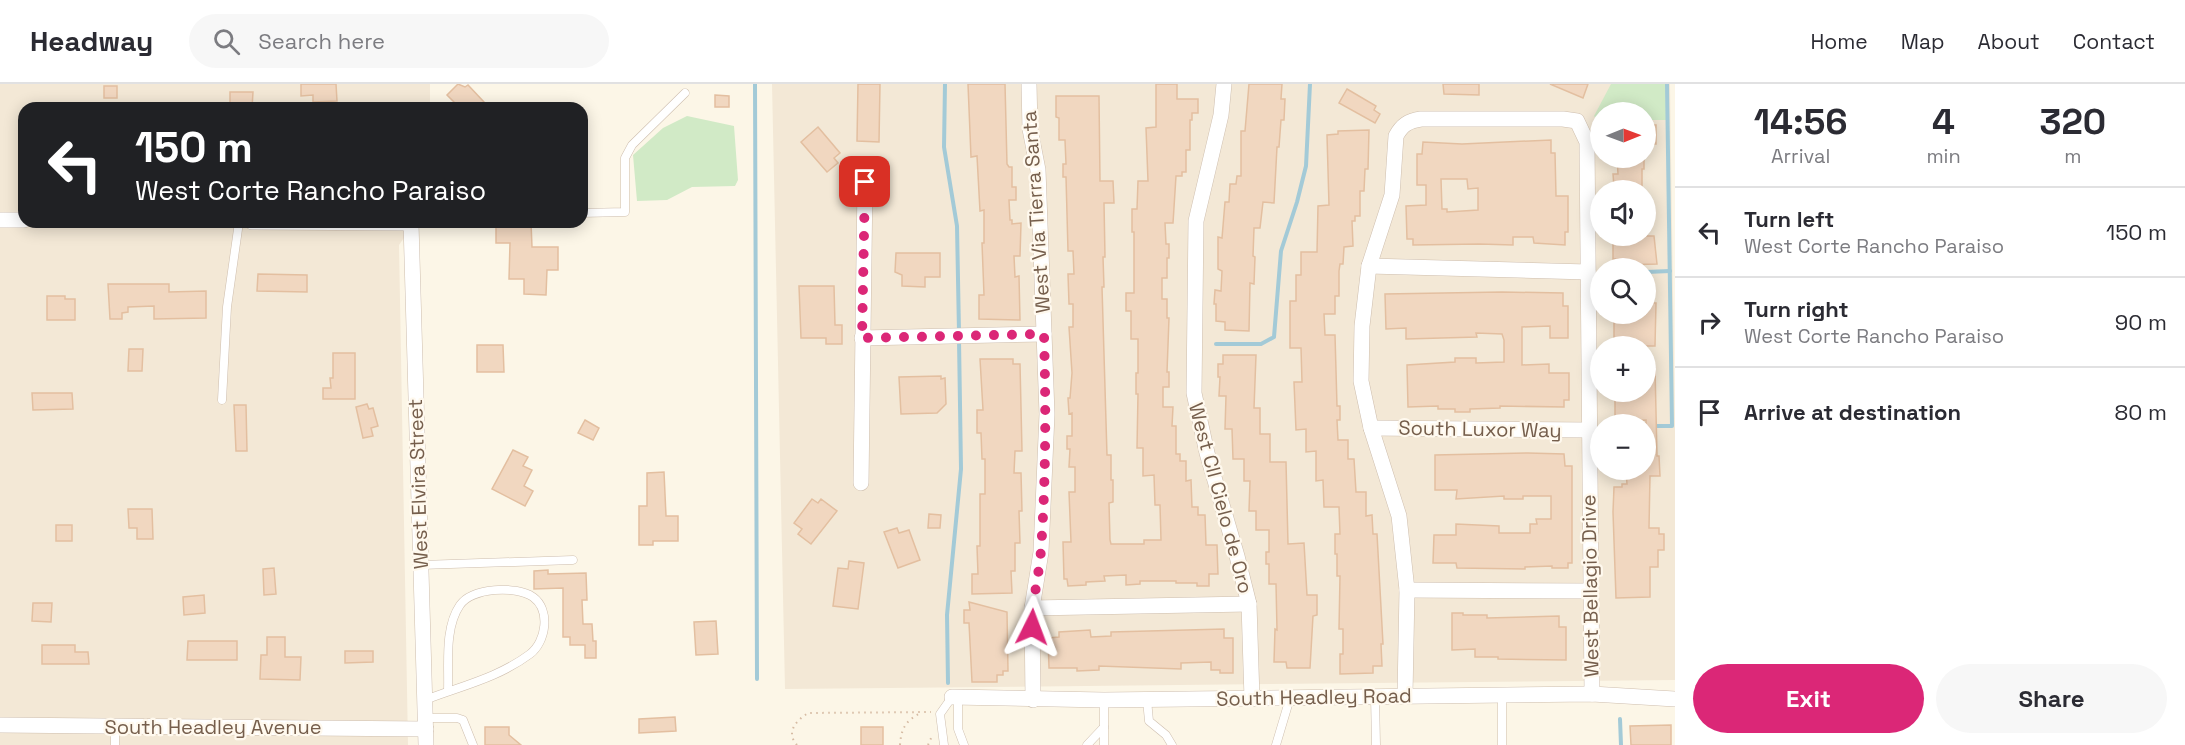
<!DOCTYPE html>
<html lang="en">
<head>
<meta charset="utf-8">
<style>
	:root { --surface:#fff; --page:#f7f7f7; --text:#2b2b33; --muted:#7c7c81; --line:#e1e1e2; --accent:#db2777 }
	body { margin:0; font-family:"Space Grotesk",sans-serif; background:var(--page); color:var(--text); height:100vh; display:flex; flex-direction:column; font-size:22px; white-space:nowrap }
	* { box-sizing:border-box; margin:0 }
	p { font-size:20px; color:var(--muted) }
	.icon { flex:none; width:33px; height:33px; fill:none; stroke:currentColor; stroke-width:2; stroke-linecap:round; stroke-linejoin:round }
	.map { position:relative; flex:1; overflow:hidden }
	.details { display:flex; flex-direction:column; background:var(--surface); width:510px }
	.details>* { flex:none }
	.guide { position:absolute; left:18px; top:18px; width:570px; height:126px; border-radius:18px; box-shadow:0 3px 15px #0003; background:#202124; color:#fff; overflow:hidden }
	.needle { width:39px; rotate:89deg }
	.controls { position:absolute; left:1590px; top:18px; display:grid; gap:12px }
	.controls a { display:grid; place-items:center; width:66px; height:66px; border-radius:50%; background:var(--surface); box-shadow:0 3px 15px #0003; font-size:30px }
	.pin { position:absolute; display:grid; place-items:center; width:51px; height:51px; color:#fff; margin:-26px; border-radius:12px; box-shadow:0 3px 9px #0006 }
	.me { position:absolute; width:66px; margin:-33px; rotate:3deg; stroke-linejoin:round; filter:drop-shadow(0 0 4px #0008) }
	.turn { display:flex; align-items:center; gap:21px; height:126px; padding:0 18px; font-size:27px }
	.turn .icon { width:78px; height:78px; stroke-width:2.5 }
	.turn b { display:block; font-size:42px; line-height:51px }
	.eta { display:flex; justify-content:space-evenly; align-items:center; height:102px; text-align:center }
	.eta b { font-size:36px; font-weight:600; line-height:42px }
	.cta { display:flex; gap:12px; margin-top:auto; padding:12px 18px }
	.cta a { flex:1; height:69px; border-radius:36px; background:var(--accent); color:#fff; font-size:24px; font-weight:600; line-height:69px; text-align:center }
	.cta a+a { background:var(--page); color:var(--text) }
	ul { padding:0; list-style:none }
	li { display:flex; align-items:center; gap:18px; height:90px; padding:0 18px; border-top:2px solid var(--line) }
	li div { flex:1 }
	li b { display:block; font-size:22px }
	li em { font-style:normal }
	header { display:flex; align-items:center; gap:36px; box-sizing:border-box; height:84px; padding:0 30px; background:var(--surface); border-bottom:2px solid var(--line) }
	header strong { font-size:28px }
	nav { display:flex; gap:33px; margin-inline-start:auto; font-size:21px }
	.search { width:420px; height:54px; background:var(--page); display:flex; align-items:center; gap:15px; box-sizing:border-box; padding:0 21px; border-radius:33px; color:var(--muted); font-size:22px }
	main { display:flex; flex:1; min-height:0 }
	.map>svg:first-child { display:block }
	.residential { fill:#f3e8d6; fill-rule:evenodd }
	.green { fill:#d1eac6 }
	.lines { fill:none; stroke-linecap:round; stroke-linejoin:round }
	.stream { stroke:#a3cad7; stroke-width:4 }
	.building { fill:#f1d7c0; stroke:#e3bfa0; stroke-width:1.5; fill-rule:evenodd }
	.service-casing { stroke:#cebeae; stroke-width:9 }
	.minor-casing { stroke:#cebeae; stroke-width:16 }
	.path { stroke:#d6bba3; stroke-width:2; stroke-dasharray:1.5 4.5; stroke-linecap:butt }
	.service { stroke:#fff; stroke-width:8 }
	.minor { stroke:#fff; stroke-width:15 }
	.route { stroke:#db2777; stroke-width:10; stroke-dasharray:0 18 }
	.labels { text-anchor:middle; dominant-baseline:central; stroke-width:4.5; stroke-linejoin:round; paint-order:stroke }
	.street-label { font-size:20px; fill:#755e4c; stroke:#fff9ee }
</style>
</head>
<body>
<header>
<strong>Headway</strong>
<div class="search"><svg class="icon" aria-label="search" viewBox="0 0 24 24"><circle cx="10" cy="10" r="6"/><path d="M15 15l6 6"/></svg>Search here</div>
<nav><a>Home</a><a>Map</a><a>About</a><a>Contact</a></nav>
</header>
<main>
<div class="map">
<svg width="1675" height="661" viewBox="0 0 1675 661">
	<rect width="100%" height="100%" fill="#fcf6e7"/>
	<g class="residential">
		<path d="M0 0H430V24H24V138H415L399 161 408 661H0Z"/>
		<path d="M772 0H1670L1675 348V596L785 605ZM1600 28H1646V74H1600ZM1600 106H1646V152H1600ZM1600 184H1646V230H1600ZM1600 262H1646V308H1600ZM1600 340H1646V386H1600Z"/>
	</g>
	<g class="green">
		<path d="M1611 0H1666V36H1646V28H1600L1599 38 1594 32Z"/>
		<path d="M687 32 734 42 738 96 735 102 692 103 667 116 637 117 633 71 663 44Z"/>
	</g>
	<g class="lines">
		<g class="stream">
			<path d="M755 0 757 595"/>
			<path d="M945 0 944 63 957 142 959 248"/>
			<path d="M1646 188 1670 187"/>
			<path d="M1216 260H1261L1274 253 1281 167 1297 118 1306 82 1310 0"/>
			<path d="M1646 342H1672L1667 0"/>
			<path d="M948 599 947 531 961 385 959 256"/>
			<path d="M1620 635 1621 661"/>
		</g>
	</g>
	<g class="building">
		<path d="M301 0H336L337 17 313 18V11L301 12Z"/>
		<path d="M458 0 465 3 468 1 484 18 478 24H460L447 11Z"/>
		<path d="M858 0H880L879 58 857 57Z"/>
		<path d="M968 0H1005L1007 80 1009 83H1012V103H1016V116H1009L1010 136H1012V140L1021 139 1020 172H1014L1015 193 1019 192 1020 236 979 235V211H984L982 159H984V126L980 127 977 72 971 73Z"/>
		<path d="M1156 0H1177V15H1198V29H1192V36H1190V66H1186V88H1182V92H1176L1173 139H1165L1166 160H1169V174H1167V194H1162V215H1167V234H1169L1167 288H1169V303H1163V323H1173L1172 342H1176V370H1180V377H1186V397L1191 396 1192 423H1198V431H1205L1206 461H1217L1218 490H1209V502H1197V499H1176V497H1140V500L1126 501V491L1104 492 1105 497 1086 498V501L1068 502 1067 495H1064L1063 458H1071L1069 408H1075V383H1069L1070 365H1067V352H1072V329L1069 330 1068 314H1070L1072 289 1069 243H1073V220H1069L1068 190H1074L1073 167H1068L1066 93H1063V80H1066L1065 56H1059V34L1056 33V12H1099L1100 97H1113L1114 119H1104L1105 173H1103L1104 203H1102L1107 371H1111V396H1113V418L1109 419 1110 456 1111 460H1144V456H1161L1160 421H1155L1154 391 1143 392V364H1137L1138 310H1136V289H1138V255H1131V227H1126V209H1134V148H1132V125H1137L1138 97H1148L1146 44 1156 43Z"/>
		<path d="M1249 0H1282L1281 15H1285L1284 36H1281L1279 63H1277L1274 119 1263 118 1260 144H1254L1253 172 1255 173 1254 200 1250 199 1249 247 1225 246V238L1216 237V220H1214L1215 206 1221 207 1222 187 1218 185V153L1222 154 1225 118H1229L1230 100H1236L1237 92H1241V47H1245Z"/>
		<path d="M1443 0H1479V11L1444 10Z"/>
		<path d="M1550 0H1588L1583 14Z"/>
		<rect x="104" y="2" width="13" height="12"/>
		<path d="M1347 5 1376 22 1374 26 1380 30 1375 39 1339 19Z"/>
		<path d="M230 8H253L252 24H230Z"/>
		<path d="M715 11 729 12V23H715Z"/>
		<rect x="1646" y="41" width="10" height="19"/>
		<path d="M818 43 840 69 834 74 838 79 827 88 801 58Z"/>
		<path d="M1369 46 1368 85H1365L1364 107H1360V132H1355V137H1352L1353 162 1344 163 1343 180H1340L1339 187V212H1335V230H1324L1325 251H1335L1337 322H1340V336H1337L1338 356H1348V375H1354L1356 408H1366V432L1372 431 1373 450H1377L1383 560H1381L1382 582H1373V589L1340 590V570H1343V545H1339L1340 492H1337V470H1335V450H1340L1339 423H1324L1323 396 1316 397V367L1306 368V345L1296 346 1294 298H1302L1301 264H1290V217H1296V191H1301V168H1317L1318 122 1329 121 1327 51 1338 50V47Z"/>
		<path d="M1551 56V69H1555L1556 112H1568V148H1565V161L1534 159 1533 153H1513V161L1479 160 1413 161V155H1407L1406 122 1426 121V101H1417V70H1422L1423 58 1462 60ZM1441 95H1467L1468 105 1478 104V126L1447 128V125H1442Z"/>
		<path d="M1617 74H1644V85H1642V106H1618V103H1614L1613 90H1618Z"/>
		<path d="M531 138 532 163H558V186H547L546 211 524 210V195H509L510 159H496V139Z"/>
		<path d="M1613 152H1654L1657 180 1618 181V175H1613Z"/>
		<path d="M896 169H940V193H925V203L902 202V191L895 188Z"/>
		<path d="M258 190 307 191V208L257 207Z"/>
		<path d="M108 200H169V208L206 207V234L154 235V222L128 223V228L122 229V235H110Z"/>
		<path d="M799 202H834L835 241H842V260H826V254H801Z"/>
		<path d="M1502 208 1563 209V222H1568V254H1550V242L1522 243V281L1549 280V289H1569V316H1564V323L1500 322V324L1470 325V328H1455V325H1438V322L1408 323 1407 281 1455 278V274H1476V279L1504 278V256L1502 250 1476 249 1477 253 1406 255V244L1386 245 1385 210Z"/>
		<path d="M47 212H65V215H75V236H47Z"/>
		<path d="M1646 219H1656L1655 262H1620V257H1614V230H1646Z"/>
		<path d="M477 261H503L504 288H477Z"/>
		<path d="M129 265H143L142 287H128Z"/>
		<path d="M333 269H355V315H323V304H331L330 294H333Z"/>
		<path d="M1223 271H1256L1254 324H1260V350H1270V378H1286L1288 460 1304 459 1307 511H1317V531L1313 532 1310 584H1287L1286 578H1274L1275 545 1277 546 1276 500H1269V480H1266V468H1269V446H1256V427H1249L1250 397H1244V375H1233L1232 345H1225L1226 312H1219L1220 293H1218V280H1223Z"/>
		<path d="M980 275H1013V280H1020L1022 367H1015L1014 389H1021L1022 427H1019L1020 459H1015V487H1011L1012 509 972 510V490H978L977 462H980V410H985V375H982L981 349H977V326H983Z"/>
		<path d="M1646 284H1655L1657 372H1659L1660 392H1650L1649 444H1659V450H1664V466H1658V483H1650V513L1616 514 1613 428 1614 403H1622V400H1627L1626 386H1646V336L1621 337V332H1615V315H1624V308H1646Z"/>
		<path d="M941 292V295L945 294 946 320 937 329 901 330 899 293Z"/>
		<path d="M32 309H72L73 325 33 326Z"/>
		<path d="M367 320 369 325 373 324 378 342 371 344 373 352 363 354 356 323Z"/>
		<path d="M234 321H246L247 367H236Z"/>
		<path d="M585 336 599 344 593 356 578 349Z"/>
		<path d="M513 366 528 373 523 382 532 386 524 402 533 407 525 422 492 405Z"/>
		<path d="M1528 369 1564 370 1565 382H1572V479H1568V484H1552V482L1525 483V485L1457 484 1456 479H1433L1434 451H1456V440L1499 442V449H1530V440H1537L1536 435H1551V412H1523V415H1504V412L1456 415 1457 406H1435V371Z"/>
		<path d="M664 388 666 432H678V457H653V461H639V422H647V389Z"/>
		<path d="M812 415 818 419 821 415 837 427 811 460 798 450 802 445 794 439Z"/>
		<path d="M128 425H152L153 455H137V444H129Z"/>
		<path d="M929 430 941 431 940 444H928Z"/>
		<rect x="56" y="441" width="16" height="16"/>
		<path d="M897 444 899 449 909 446 920 476 898 484 884 448Z"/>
		<path d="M849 477 864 479 858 525 833 522 838 484 848 485Z"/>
		<path d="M274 484 276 510 264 511 263 485Z"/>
		<path d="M548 486V490L586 489 587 516H582L583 540H592L593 557H596V574H585V561H570V553H563V504L534 505V487Z"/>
		<path d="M204 511 205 529 184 531 183 513Z"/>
		<path d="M969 518 1007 528 1008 587H1003V591H997V598H972L969 539H964V526H970Z"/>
		<path d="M33 519H52L51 538 32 537Z"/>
		<path d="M1452 529H1463V531H1487V534L1559 532V543H1566V576L1498 575V573H1475V565L1452 566Z"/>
		<path d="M716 537 718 570 696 571 694 538Z"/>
		<path d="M1224 545V554H1233V589H1220V586H1211V578L1181 579V585L1099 582V586L1077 587V584H1049L1048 554 1059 553V548L1090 546 1091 553 1111 552V548Z"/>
		<path d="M267 553H285V573H301L300 596 260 595 261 571H267Z"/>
		<path d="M188 557H237V576H187Z"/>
		<path d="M42 561H75V568H88L89 580H42Z"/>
		<path d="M345 567H373V578L345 579Z"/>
		<path d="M675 633 676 647 639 649V635Z"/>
		<path d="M1671 641V661H1631L1630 642Z"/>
		<path d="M485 643H509V651L521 661H485Z"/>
		<rect x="861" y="643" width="22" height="18"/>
	</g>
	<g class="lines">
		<g class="service-casing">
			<g id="service">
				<path d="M582 129 625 128V74L632 61 685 9"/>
				<path d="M222 316 227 223 239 138"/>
				<path d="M421 481 573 476"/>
				<path d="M1375 612 1376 661"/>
				<path d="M958 613V645L964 661"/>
				<path d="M425 616C461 602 498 594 530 570 546 558 551 526 533 513 515 501 472 504 460 521 444 544 449 581 448 607"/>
				<path d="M1147 616 1149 637 1166 651 1172 661"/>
				<path d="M425 634H457L463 636 473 661"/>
				<path d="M115 661V642"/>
				<path d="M944 661 940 630 952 613"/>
				<path d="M1087 661 1104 643"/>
				<path d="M1104 661V616"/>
				<path d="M1276 661 1290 614"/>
				<path d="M1502 661V611"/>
			</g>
		</g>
		<g class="minor-casing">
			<g id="minor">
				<path d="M1029 0 1030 45 1038 86 1047 330 1041 468 1032 524 1033 616"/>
				<path d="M1224 0 1221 31 1196 137 1194 309 1207 369 1237 472 1249 520 1252 615"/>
				<path d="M0 136H24"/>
				<path d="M252 138 411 139 426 661"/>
				<path d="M1369 182 1588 188"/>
				<path d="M862 254 1044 250"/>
				<path d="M1371 344 1589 346"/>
				<path d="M861 399 865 98"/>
				<path d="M1407 506 1590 507"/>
				<path d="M1032 524 1249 520"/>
				<path d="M1405 611 1407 506 1399 432 1371 344 1361 297 1362 242 1369 182 1392 111 1396 52C1402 41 1408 37 1421 35H1563L1577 37 1587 58 1592 610"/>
				<path d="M952 613 1104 616 1592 610 1675 615"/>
				<path d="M0 641 426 645"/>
			</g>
		</g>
		<g class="path">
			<path d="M797 661C785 648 797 636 808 629L931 628"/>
			<path d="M900 661C901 646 905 637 919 630"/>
			<path d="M928 661 932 652"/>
		</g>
		<use href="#service" class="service"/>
		<use href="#minor" class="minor"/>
	</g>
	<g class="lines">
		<path class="route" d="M865 98 862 254 1044 250C1046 322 1046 394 1041 466 1039 492 1032 517 1032 543"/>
	</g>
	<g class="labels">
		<g class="street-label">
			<text transform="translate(1036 128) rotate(-94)">West Via Tierra Santa</text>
			<text transform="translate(1480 345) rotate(1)">South Luxor Way</text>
			<text transform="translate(418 400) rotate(-92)">West Elvira Street</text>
			<text transform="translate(1221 414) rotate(75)">West Cll Cielo de Oro</text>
			<text transform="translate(1590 502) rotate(-91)">West Bellagio Drive</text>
			<text transform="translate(1314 613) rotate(-1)">South Headley Road</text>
			<text x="213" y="643">South Headley Avenue</text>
		</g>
	</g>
</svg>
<div class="controls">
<a><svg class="needle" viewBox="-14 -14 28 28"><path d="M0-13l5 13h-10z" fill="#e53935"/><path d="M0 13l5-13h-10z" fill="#7c7c81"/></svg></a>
<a><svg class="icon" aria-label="sound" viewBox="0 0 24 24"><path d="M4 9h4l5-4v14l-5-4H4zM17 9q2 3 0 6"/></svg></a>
<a><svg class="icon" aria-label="search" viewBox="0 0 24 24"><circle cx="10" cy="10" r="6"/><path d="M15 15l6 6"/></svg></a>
<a>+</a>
<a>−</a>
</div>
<div class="pin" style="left:865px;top:98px;background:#d93025"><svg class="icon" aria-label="arrive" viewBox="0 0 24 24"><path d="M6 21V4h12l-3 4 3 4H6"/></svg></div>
<svg class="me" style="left:1032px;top:543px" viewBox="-20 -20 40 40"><path d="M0-17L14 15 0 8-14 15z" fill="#db2777" stroke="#fff" stroke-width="4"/></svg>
<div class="guide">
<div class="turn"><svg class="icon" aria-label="left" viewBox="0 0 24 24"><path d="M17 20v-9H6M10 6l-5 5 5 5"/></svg><div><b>150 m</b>West Corte Rancho Paraiso</div></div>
</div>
</div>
<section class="details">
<div class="eta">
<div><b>14:56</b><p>Arrival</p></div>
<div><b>4</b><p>min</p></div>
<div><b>320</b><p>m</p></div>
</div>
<ul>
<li><svg class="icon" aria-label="left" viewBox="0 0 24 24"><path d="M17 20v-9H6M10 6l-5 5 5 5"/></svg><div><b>Turn left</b><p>West Corte Rancho Paraiso</p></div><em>150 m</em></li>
<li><svg class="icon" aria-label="right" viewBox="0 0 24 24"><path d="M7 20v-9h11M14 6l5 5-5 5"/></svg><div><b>Turn right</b><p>West Corte Rancho Paraiso</p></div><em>90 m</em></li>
<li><svg class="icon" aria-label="arrive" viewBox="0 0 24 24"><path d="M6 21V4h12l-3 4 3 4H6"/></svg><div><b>Arrive at destination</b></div><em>80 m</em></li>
</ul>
<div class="cta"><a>Exit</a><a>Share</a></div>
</section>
</main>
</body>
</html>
